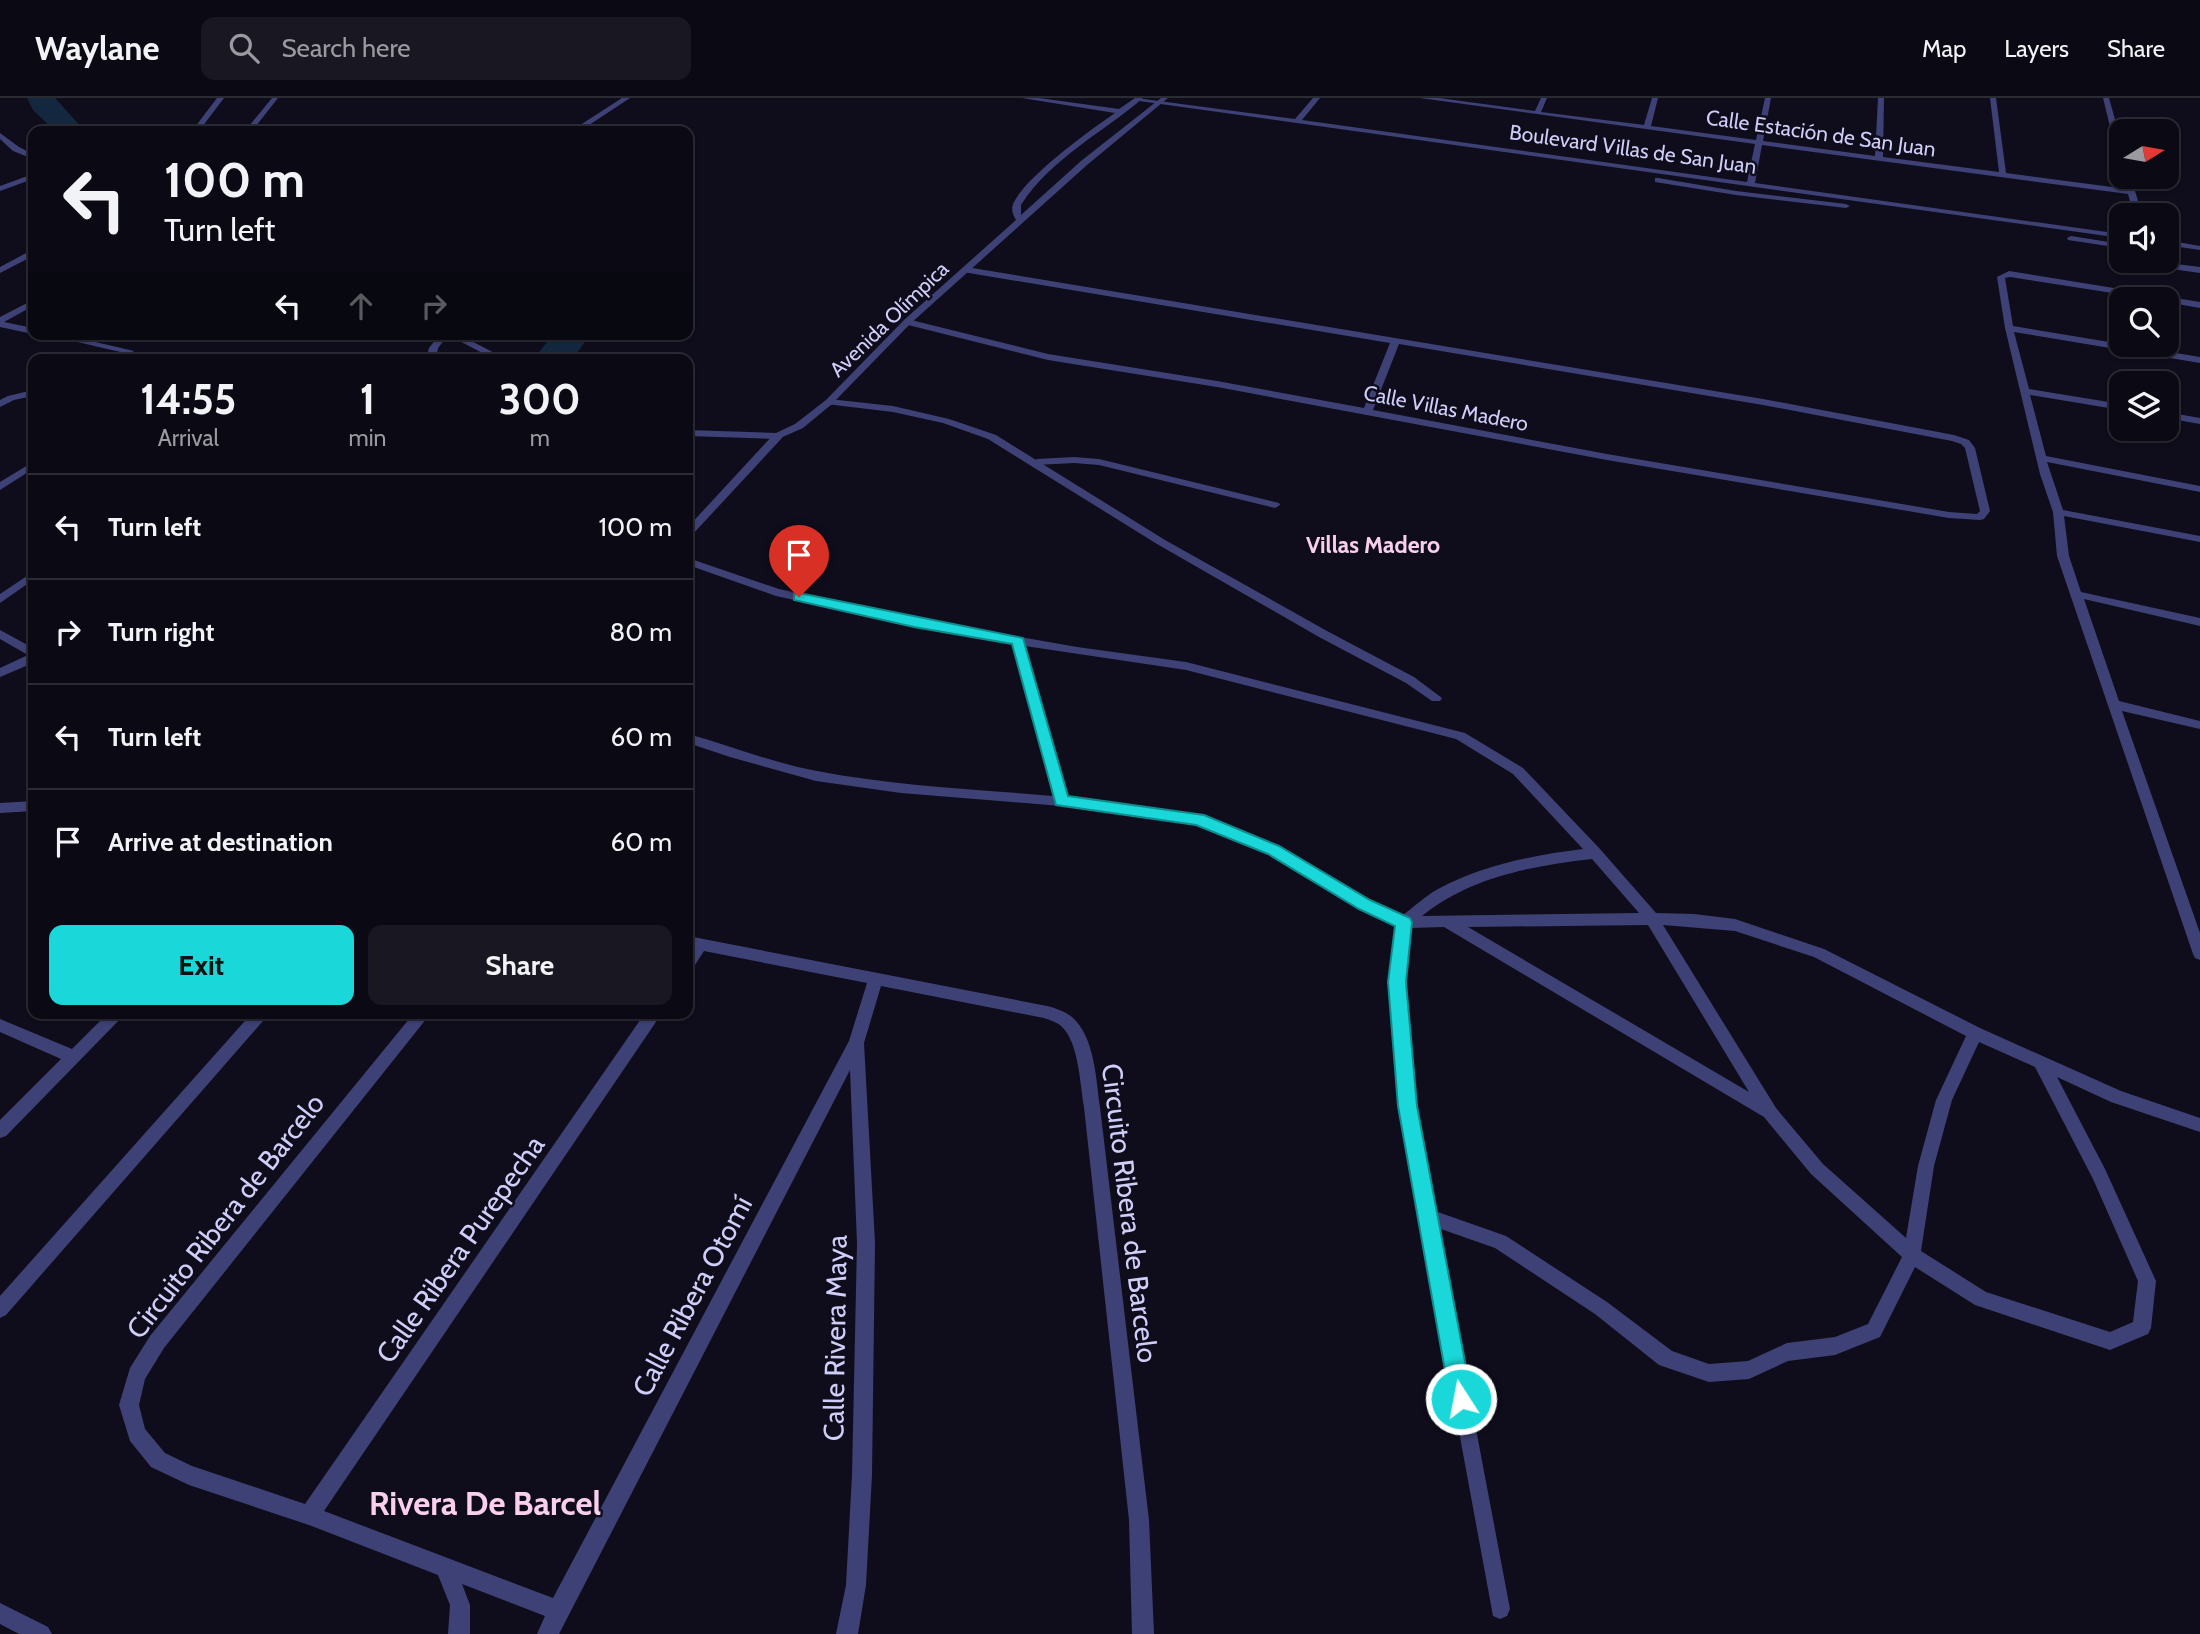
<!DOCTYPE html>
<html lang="en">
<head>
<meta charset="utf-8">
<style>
	:root { --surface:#0b0a14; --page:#191822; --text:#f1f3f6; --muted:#9a9aa0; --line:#2b2b34; --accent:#1ad8d9 }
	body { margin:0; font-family:Cabin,sans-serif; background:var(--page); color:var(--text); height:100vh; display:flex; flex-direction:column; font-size:26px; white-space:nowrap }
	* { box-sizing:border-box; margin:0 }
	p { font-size:23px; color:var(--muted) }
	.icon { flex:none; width:38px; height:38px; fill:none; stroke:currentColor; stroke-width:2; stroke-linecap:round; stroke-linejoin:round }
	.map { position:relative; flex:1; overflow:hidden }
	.side { position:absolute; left:28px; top:256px; width:665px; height:665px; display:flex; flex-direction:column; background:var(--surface); border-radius:14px; box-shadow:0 2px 5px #0004,0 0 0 2px var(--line) }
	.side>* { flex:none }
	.banner { position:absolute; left:28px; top:28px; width:665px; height:214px; border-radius:14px; box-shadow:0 2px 5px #0004,0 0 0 2px var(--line); background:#0b0a14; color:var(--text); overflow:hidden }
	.needle { width:46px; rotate:79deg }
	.fabs { position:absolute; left:2109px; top:21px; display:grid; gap:14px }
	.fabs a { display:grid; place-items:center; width:70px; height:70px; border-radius:14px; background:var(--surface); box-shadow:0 2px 5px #0004,0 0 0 2px var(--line); font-size:35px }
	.pin { position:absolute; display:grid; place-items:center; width:60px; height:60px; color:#fff; margin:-72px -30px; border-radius:50% 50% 50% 0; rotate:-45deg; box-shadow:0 0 7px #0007 }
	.pin .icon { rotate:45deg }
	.me { position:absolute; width:77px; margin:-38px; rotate:349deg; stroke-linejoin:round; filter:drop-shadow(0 0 5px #0008) }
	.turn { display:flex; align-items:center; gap:24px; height:147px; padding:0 21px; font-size:32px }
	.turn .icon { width:91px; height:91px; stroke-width:2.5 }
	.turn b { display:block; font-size:49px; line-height:60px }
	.lanes { display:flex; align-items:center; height:66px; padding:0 21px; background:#0003; justify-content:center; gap:35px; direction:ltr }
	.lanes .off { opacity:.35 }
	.eta { display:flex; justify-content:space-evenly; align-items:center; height:119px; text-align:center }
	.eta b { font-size:42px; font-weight:800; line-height:49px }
	.button { display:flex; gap:14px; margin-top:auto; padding:14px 21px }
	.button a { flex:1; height:80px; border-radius:14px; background:var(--accent); color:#111; font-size:28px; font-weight:800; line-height:80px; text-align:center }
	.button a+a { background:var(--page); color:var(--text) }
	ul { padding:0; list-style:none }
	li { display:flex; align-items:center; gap:21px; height:105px; padding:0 21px; border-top:2px solid var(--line) }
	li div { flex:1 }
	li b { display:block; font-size:26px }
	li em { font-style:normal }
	header { display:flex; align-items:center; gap:42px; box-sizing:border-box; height:98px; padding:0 35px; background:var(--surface); border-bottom:2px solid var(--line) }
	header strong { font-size:33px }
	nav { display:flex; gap:38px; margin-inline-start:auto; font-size:24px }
	.search { width:490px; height:63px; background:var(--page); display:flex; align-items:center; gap:18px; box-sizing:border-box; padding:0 24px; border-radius:14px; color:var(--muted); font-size:26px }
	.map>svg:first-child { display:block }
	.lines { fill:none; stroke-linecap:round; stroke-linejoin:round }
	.river { fill:#13283f; fill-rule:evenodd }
	.service { fill:#3e4175; fill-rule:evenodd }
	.minor { fill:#3e4175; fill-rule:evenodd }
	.tertiary { fill:#3e4175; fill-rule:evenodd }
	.route { fill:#1ad8d9; stroke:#118c8d; stroke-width:2 }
	.labels { text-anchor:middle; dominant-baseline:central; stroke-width:5; stroke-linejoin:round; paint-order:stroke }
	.far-street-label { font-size:21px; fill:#cfcef9; stroke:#0f0d1b }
	.far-quarter-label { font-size:23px; font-weight:bold; fill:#f9cfee; stroke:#0f0d1b }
	.near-street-label { font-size:28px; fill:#cfcef9; stroke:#0f0d1b }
	.near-quarter-label { font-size:33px; font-weight:bold; fill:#f9cfee; stroke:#0f0d1b }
</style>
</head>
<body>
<header>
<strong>Waylane</strong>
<div class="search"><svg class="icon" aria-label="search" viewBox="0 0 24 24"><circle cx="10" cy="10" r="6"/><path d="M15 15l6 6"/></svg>Search here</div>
<nav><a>Map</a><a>Layers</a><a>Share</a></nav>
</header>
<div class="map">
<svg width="2200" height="1536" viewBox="0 0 2200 1536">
	<rect width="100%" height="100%" fill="#0f0d1b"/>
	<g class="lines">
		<g class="river">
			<path d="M27 0H55L85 33H55L33 12Z"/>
			<path d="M553 236H591L572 261H534Z"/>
		</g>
		<path class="service" d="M1074 359 1099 361 1279 405 1280 407 1275 410 1099 367 1074 365 1037 367 1032 364 1037 361Z"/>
		<g class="minor">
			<path d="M622 0H630L580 33H571Z"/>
			<path d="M1136 0 1295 21 1313 0H1320L1302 22 1747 84 1755 46 1420 0H1439L1535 13 1541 0H1547L1541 14 1644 27 1652 0H1658L1651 28 1756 42 1765 0H1771L1763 43 1875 58 1878 0H1884L1883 59 1999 74 1990 0H1996L2006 75 2127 91 2123 79H2131L2142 117H2134L2128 96 1762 47 1755 85 2121 136V140L1139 3Z"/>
			<path d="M2103 0H2109L2121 43V59L2117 57Z"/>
			<path d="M33 76V81L0 93V88Z"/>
			<path d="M1658 80 1736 93 1846 106 1850 108 1846 110 1736 97 1655 84V80Z"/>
			<path d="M2071 138 2121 146V150L2068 142 2067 140Z"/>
			<path d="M2166 142 2200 148V152L2166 147Z"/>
			<path d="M30 153H33V158L0 175V169Z"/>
			<path d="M2133 163H2153L2200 169V175L2137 166Z"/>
			<path d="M966 169 1763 301 1954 337 1969 342 1975 350 1990 413 1984 421 1980 422 1949 420 1607 362 1217 289 1048 262 904 226V222L907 221 1048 256 1217 283 1364 310 1390 245 963 174 962 172ZM1399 246 1763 307 1952 343 1961 346 1965 350 1980 413 1977 416 1949 414 1607 356 1373 312Z"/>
			<path d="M2009 173 2200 204V210L2166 204V201H2151L2010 179 2005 180 2013 228 2200 259V265L2014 234 2029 291 2121 306V312L2030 297 2046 358 2200 388V394L2047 364 2063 412 2200 438V444L2064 418 2069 458 2081 494 2200 520V528L2084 501 2119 603 2200 623V631L2122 613 2200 835V862L2195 860 2193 856 2057 458 2053 414 2040 376 2005 230 1997 179Z"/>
			<path d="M33 202V208L4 224 33 230V236L0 229V219Z"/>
			<path d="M43 236H61L134 253 129 256Z"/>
			<path d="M440 236H449L438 250 436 261H426L429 250Z"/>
			<path d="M33 292V298L14 302 0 309V302L8 298Z"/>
			<path d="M829 301 893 308 949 321 996 337 1165 442 1327 533 1414 579 1442 600 1440 603H1432L1406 585 1319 539 1157 446 988 341 943 325 893 314 826 306 824 304Z"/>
			<path d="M2166 314 2200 320V326L2166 320Z"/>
			<path d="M778 335 783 338 782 340 692 437 688 438V429L774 336Z"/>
			<path d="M33 364V371L0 392V384Z"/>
			<path d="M688 460 779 491 914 520 1077 549 1186 564 1465 635 1523 670 1600 751 1656 815 1694 816 1735 821 1824 851 1980 930 2121 993 2200 1020V1034L2111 1004 2057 979 2105 1071 2156 1183 2151 1230 2148 1236 2110 1252 1975 1207 1915 1169 1880 1239 1835 1257 1788 1263 1749 1281 1709 1284 1659 1267 1595 1216 1495 1150 1438 1130 1510 1511 1507 1518 1500 1521 1493 1518 1399 1008 1389 884 1396 827 1359 811 1269 756 1197 726 1061 708 901 695 816 683 730 659 688 645V636C731 648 773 665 817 673 895 688 974 691 1053 698L1013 545 914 528 776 498 688 467ZM1025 548 1186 572 1456 641 1513 676 1583 751C1534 757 1482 767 1438 791 1425 798 1414 809 1403 817L1369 803 1279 748 1204 717 1067 699ZM1592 761 1639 815 1422 818C1470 779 1531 768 1592 761ZM1648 827 1749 994 1468 829ZM1663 827 1735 833 1814 859 1966 938 1936 1002 1918 1068 1906 1140 1823 1066 1776 1010ZM1444 829 1764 1019 1811 1076 1902 1159 1868 1226 1835 1239 1787 1245 1748 1263 1709 1266 1672 1253 1607 1204 1506 1138 1435 1113 1415 1008 1405 884 1411 830ZM1979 944 2035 969 2093 1081 2138 1183 2133 1224 2110 1234 1986 1194 1921 1153 1934 1068 1952 1002Z"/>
			<path d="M33 474V482L0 505V496Z"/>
			<path d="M0 532 33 550V565L0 579V570L28 557 0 541Z"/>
			<path d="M33 703V713L0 715V705Z"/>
			<path d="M688 838 1047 908C1055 910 1066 914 1072 919 1095 939 1096 982 1100 1009L1149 1422 1154 1536H1132L1129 1422 1084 1009C1080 987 1079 942 1060 927 1056 924 1050 922 1044 920L881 888 864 945 875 1145 872 1377 866 1487 858 1536H836L846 1487 852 1377 857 1145 850 972 559 1536H537L545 1518 462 1486 470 1507V1536H448L450 1507 438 1477 309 1427 189 1387 151 1369 130 1343 119 1307 130 1270 150 1238 414 915H431L164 1250 145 1281 139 1307 145 1331 165 1355 192 1368 305 1406 645 915H662L324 1413 553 1500 849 943 867 885 704 853 693 870 688 872V854L690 850H688Z"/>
			<path d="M108 915H126L6 1038 0 1040V1022L61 961 0 934V921L72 951Z"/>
			<path d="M252 915H270L6 1217 0 1220V1198Z"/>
			<path d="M0 1505 48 1529 52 1536H19L0 1526Z"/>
		</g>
		<g class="tertiary">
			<path d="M217 0H224L199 33H192Z"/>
			<path d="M272 0H278L252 33H245Z"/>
			<path d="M1022 0H1039L1119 11 1135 0H1143C1105 33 1050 61 1021 107V117L1081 63 1161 0H1168L1087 67 910 226 832 306 803 330 778 341 688 338V332L776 335 795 326 826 302 904 222 1016 122C1013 117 1011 112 1013 106 1025 79 1089 33 1115 15Z"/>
			<path d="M0 35 19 49 33 56V61L13 53 0 41Z"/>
			<path d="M446 236H458L506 261H494Z"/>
		</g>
	</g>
	<path class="route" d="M799 495 1023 540 1068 698 1204 717 1279 748 1370 802 1410 820 1412 824 1406 884 1417 1008 1472 1301 1468 1309 1461 1312 1453 1309 1450 1301 1398 1008 1388 884 1395 828 1359 811 1268 756 1196 727 1056 707 1012 546 914 529 794 502V496Z"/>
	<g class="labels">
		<g class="far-street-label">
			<text transform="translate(1821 35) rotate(8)">Calle Estación de San Juan</text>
			<text transform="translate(1633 51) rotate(8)">Boulevard Villas de San Juan</text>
			<text transform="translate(889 221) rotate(-44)">Avenida Olímpica</text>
			<text transform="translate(1446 310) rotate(11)">Calle Villas Madero</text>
		</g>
		<g class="far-quarter-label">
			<text x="1373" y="447">Villas Madero</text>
		</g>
		<g class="near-street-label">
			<text transform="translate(1130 1115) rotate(83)">Circuito Ribera de Barcelo</text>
			<text transform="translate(225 1118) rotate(-52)">Circuito Ribera de Barcelo</text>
			<text transform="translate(460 1151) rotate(-55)">Calle Ribera Purepecha</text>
			<text transform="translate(692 1198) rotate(-62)">Calle Ribera Otomí</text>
			<text transform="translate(835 1240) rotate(-89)">Calle Rivera Maya</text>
		</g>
		<g class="near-quarter-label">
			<text x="485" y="1405">Rivera De Barcel</text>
		</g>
	</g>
</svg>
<div class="fabs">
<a><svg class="needle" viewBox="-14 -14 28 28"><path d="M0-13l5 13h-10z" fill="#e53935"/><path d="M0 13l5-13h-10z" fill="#9a9aa0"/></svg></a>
<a><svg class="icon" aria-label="sound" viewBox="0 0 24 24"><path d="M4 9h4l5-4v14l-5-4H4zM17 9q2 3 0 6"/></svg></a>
<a><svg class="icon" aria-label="search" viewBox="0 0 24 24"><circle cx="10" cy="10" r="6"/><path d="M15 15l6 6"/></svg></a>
<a><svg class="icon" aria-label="layers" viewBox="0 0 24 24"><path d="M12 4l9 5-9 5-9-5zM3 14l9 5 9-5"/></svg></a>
</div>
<div class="pin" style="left:799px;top:499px;background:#d93025"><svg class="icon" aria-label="arrive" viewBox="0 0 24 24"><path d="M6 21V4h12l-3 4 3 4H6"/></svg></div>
<svg class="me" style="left:1461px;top:1301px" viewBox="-20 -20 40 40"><circle r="17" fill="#1ad8d9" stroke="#fff" stroke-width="3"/><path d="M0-11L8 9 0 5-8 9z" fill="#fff"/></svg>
<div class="banner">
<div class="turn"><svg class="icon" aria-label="left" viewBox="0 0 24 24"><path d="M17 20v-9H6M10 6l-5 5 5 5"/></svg><div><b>100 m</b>Turn left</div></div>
<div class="lanes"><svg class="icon" aria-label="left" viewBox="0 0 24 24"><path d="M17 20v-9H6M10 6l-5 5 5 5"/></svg><svg class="icon off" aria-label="ahead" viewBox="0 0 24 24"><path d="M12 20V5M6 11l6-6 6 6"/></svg><svg class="icon off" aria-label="right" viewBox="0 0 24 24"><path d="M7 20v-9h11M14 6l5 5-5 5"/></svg></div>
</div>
<section class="side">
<div class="eta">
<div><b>14:55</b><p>Arrival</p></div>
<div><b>1</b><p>min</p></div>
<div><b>300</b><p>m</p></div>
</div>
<ul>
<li><svg class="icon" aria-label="left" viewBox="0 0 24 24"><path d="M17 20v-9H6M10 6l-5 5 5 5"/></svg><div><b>Turn left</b></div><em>100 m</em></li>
<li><svg class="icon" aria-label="right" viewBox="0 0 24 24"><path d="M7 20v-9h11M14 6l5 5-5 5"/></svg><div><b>Turn right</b></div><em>80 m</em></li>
<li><svg class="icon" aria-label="left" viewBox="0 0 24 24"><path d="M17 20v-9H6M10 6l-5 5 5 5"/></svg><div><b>Turn left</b></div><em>60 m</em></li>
<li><svg class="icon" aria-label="arrive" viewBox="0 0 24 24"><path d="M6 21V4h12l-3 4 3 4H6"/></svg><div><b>Arrive at destination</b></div><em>60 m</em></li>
</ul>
<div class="button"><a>Exit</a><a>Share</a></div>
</section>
</div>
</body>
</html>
